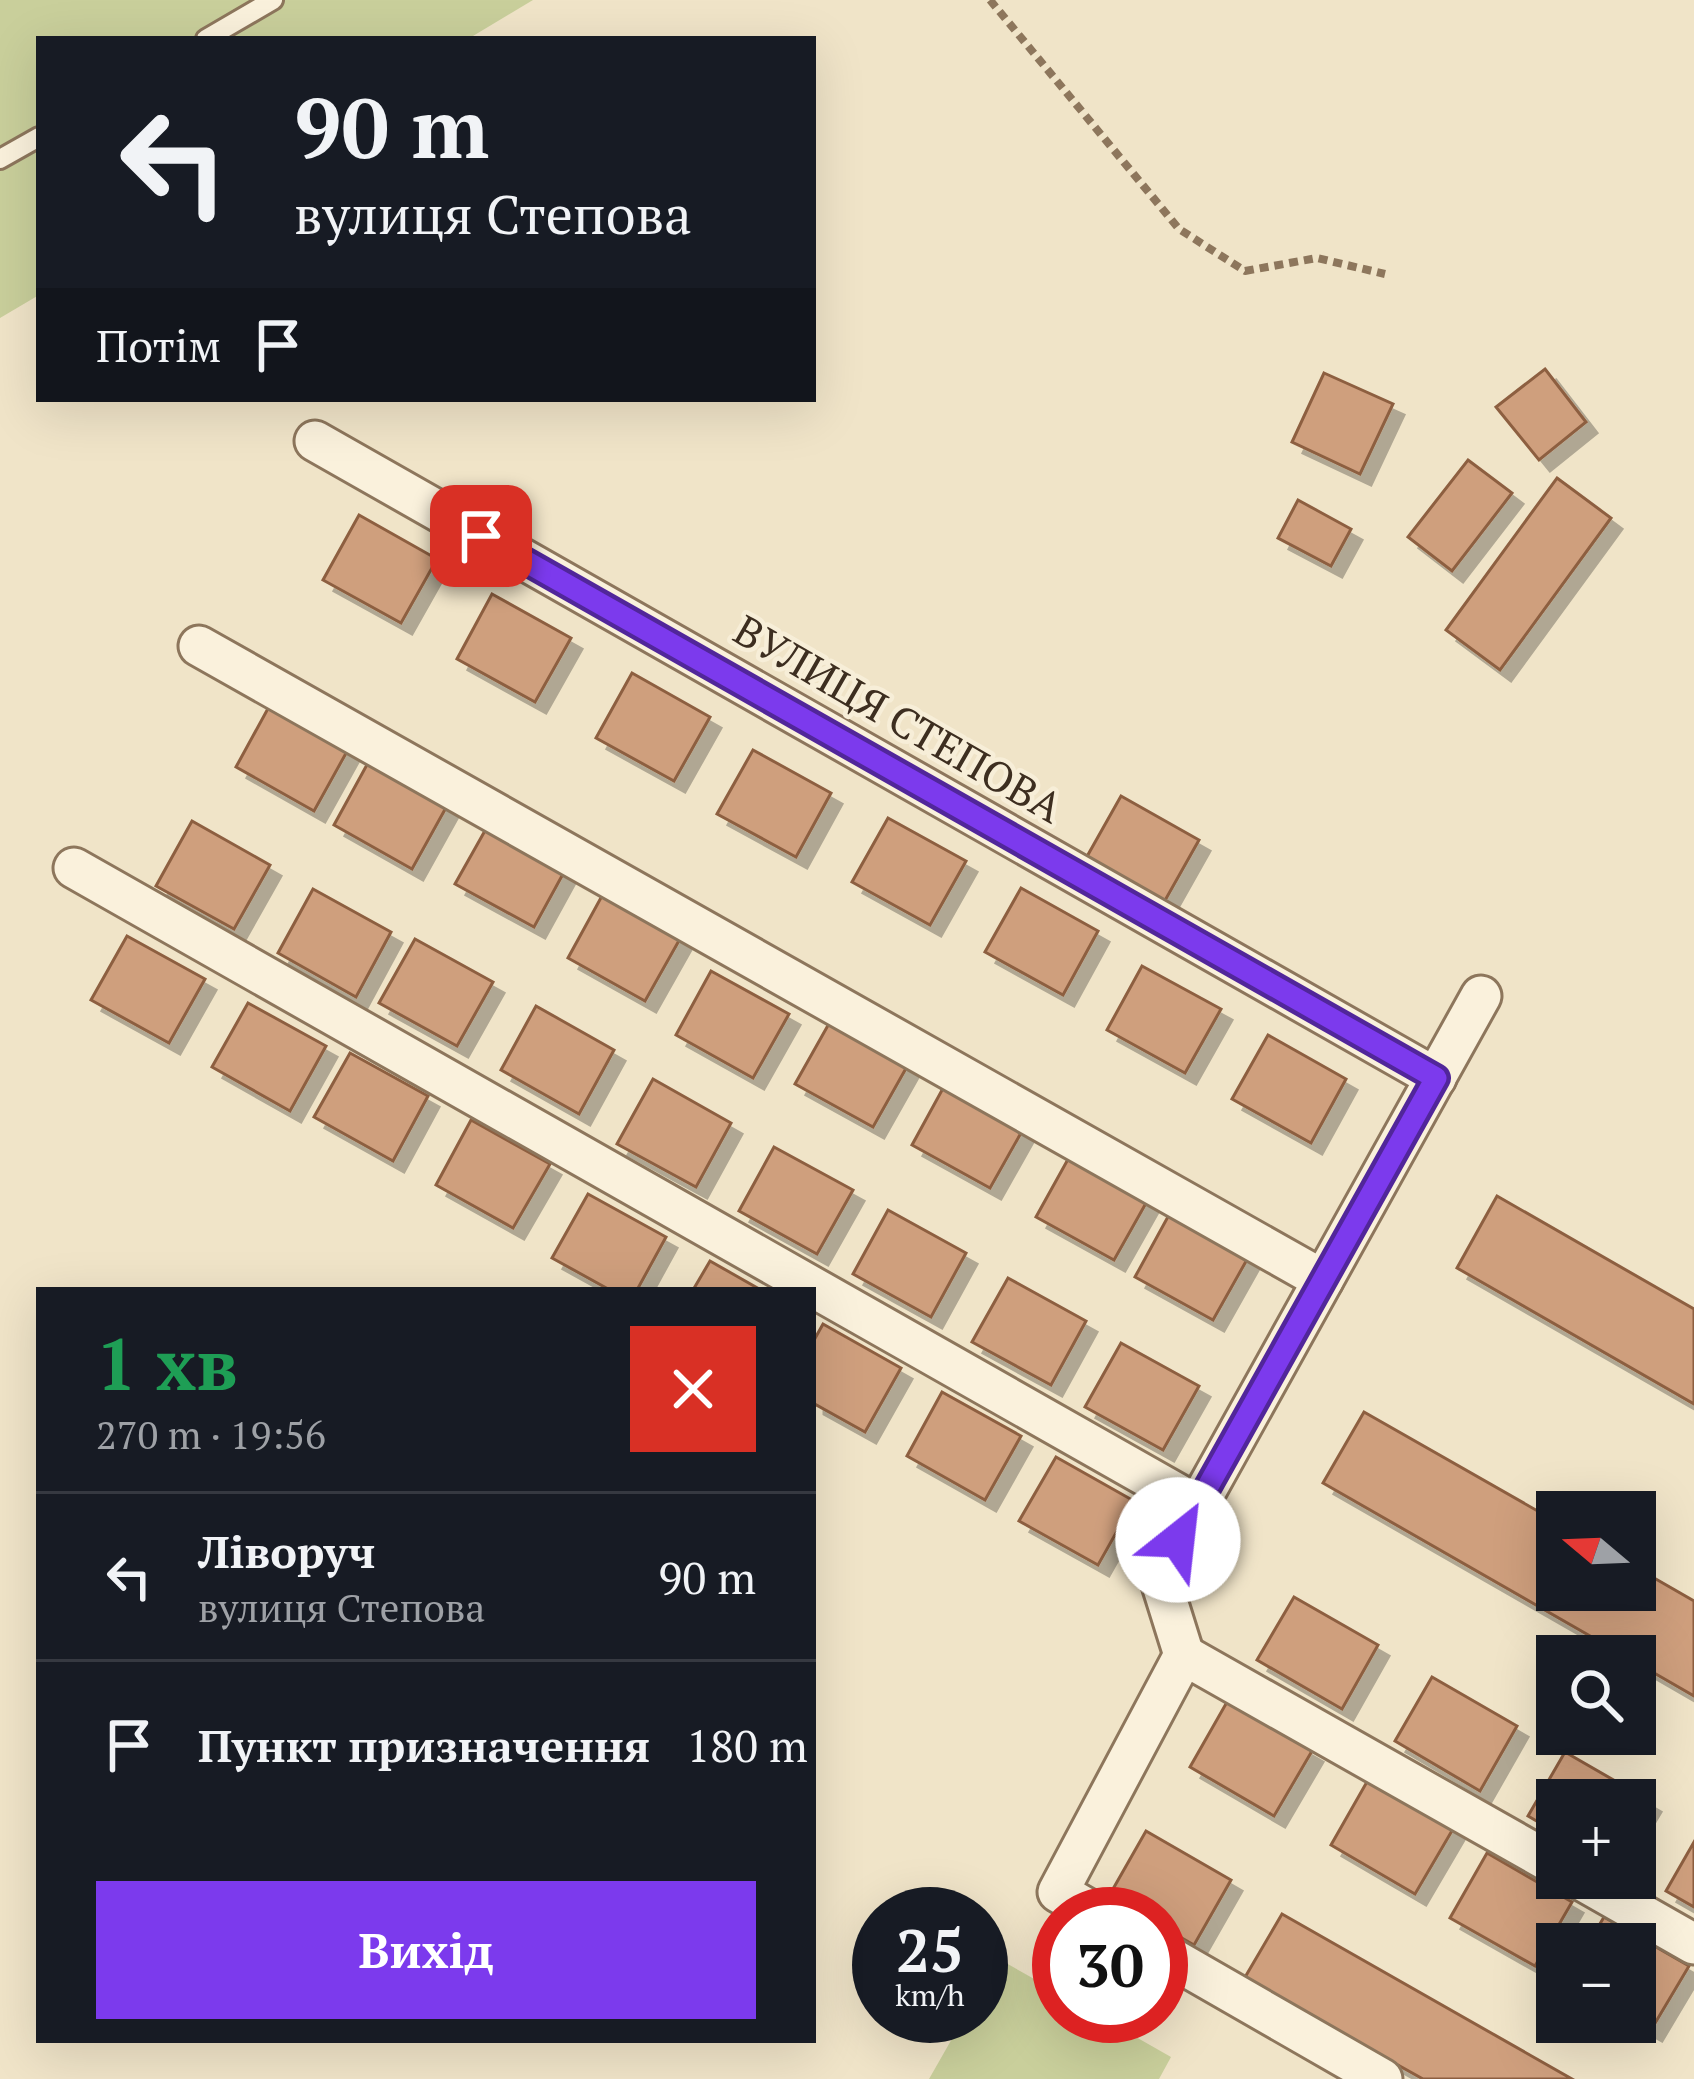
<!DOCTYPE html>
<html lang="uk">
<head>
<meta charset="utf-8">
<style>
	:root { --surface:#171b24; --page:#20242c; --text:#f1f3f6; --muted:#9ea1a6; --line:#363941; --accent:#7c3aed }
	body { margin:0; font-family:"PT Serif",serif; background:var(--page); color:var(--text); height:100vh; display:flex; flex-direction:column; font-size:45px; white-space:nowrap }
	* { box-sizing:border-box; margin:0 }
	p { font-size:39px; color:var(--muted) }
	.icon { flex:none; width:66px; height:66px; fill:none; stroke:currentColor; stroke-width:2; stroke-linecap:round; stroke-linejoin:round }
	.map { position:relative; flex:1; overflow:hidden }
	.panel { position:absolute; left:36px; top:1287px; width:780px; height:756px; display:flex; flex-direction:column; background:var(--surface); border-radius:0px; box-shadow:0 12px 48px #0002 }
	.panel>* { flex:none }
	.guide { position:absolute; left:36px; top:36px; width:780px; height:366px; border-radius:0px; box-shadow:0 12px 48px #0002; background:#171b24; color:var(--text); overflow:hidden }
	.needle { width:78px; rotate:289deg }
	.tools { position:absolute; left:1536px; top:1491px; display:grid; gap:24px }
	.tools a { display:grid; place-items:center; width:120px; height:120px; border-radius:0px; background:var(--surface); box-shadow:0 12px 48px #0002; font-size:60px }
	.speed { position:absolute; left:852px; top:1887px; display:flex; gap:24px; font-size:60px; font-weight:700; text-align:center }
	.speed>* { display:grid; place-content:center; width:156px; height:156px; border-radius:50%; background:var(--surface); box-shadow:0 12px 48px #0002; line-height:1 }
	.speed small { font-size:30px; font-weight:400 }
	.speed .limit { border:18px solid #d22; background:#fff; color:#111 }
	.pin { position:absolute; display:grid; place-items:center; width:102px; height:102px; color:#fff; margin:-51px; border-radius:24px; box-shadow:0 6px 18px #0006 }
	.me { position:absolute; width:132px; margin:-66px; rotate:29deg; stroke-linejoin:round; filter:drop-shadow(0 0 9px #0008) }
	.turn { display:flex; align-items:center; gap:42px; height:252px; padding:0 60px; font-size:54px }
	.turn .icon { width:156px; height:156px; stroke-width:2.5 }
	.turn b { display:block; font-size:84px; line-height:102px }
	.then { display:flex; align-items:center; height:114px; padding:0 60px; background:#0003; gap:24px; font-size:45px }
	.round { display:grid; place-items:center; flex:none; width:126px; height:126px; border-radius:0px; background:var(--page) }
	.summary { display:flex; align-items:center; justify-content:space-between; height:204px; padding:0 60px }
	h1 { font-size:72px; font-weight:700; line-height:90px; color:#1e9e55 }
	.cta { display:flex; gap:24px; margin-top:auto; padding:24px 60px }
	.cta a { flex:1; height:138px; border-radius:0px; background:var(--accent); color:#fff; font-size:48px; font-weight:700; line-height:138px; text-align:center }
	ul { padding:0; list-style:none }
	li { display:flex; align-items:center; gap:36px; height:168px; padding:0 60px; border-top:3px solid var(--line) }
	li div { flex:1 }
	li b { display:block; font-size:45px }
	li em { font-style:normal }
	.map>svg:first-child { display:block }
	.green { fill:#c9cf9b }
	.building { fill:#cf9f7d; stroke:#8d5f41; stroke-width:3; filter:url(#shadow) }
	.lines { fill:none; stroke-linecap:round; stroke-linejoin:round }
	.lane-casing { stroke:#8d765c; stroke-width:24 }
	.street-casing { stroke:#8d765c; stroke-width:45 }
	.path { stroke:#8d765c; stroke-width:8; stroke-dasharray:9 6; stroke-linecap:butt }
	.lane { stroke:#faf1dc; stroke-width:18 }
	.street { stroke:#faf1dc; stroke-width:39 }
	.route-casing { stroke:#51269a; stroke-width:30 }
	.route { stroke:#7c3aed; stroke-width:21 }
	.labels { text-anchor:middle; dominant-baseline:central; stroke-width:9; stroke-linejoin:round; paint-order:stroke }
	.street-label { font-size:42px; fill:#3d2e20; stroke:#f7eed8 }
</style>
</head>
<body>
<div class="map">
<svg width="1694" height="2079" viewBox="0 0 1694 2079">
	<defs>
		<filter id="shadow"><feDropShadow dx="11" dy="11" stdDeviation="0" flood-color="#0004"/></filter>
	</defs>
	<rect width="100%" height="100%" fill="#f0e4c8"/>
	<g class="green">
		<path d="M0 0H533L468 39H39V295L0 318Z"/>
		<path d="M997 1958 1059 1993V2016H1099L1171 2057 1159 2079H929L965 2016H981V1987Z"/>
	</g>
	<g class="building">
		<path d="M1545 369 1586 422 1539 460 1496 407Z"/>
		<path d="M1324 373 1393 404 1360 474 1292 442Z"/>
		<path d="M1468 460 1512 493 1452 571 1408 537Z"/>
		<path d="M1557 478 1611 518 1500 670 1446 630Z"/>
		<path d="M1298 500 1351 529 1331 566 1278 538Z"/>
		<path d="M359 515 437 559 401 623 323 580Z"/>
		<path d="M492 594 571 638 535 702 457 659Z"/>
		<path d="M632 673 710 717 674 781 596 738Z"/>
		<path d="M271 703 350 746 314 811 236 767Z"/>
		<path d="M753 750 831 793 796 857 717 814Z"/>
		<path d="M369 761 448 804 412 869 334 825Z"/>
		<path d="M1121 796 1199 840 1163 904 1085 860Z"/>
		<path d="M888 818 966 861 930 925 852 882Z"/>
		<path d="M491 820 569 863 534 927 455 884Z"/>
		<path d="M192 821 270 865 234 929 156 886Z"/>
		<path d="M1021 888 1098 931 1063 995 985 952Z"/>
		<path d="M313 889 391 932 356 997 278 953Z"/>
		<path d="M603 894 681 937 645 1001 568 958Z"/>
		<path d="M127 936 205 979 169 1043 91 1000Z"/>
		<path d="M415 939 493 982 457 1046 379 1003Z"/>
		<path d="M1142 966 1221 1009 1185 1073 1107 1030Z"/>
		<path d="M711 971 789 1014 753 1078 676 1035Z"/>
		<path d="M248 1003 326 1046 290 1111 212 1067Z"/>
		<path d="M536 1006 614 1050 579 1114 501 1070Z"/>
		<path d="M831 1020 909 1063 873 1127 795 1084Z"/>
		<path d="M1268 1035 1346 1079 1311 1143 1232 1099Z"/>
		<path d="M350 1053 428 1096 393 1161 314 1117Z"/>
		<path d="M653 1079 731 1123 696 1187 617 1144Z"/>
		<path d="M947 1081 1026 1124 990 1188 912 1145Z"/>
		<path d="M471 1120 550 1164 513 1228 436 1185Z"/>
		<path d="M774 1147 853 1190 817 1254 739 1211Z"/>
		<path d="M1072 1152 1150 1196 1114 1260 1036 1217Z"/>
		<path d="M588 1194 666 1237 637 1290H610L552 1258Z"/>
		<path d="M1497 1196 1694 1309V1404L1457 1268Z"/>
		<path d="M888 1210 966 1253 931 1317 853 1274Z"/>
		<path d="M1170 1213 1249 1256 1213 1320 1135 1277Z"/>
		<path d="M710 1261 761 1290H693Z"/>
		<path d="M1008 1278 1086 1321 1051 1385 972 1342Z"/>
		<path d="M823 1324 901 1368 865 1432 813 1403V1342Z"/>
		<path d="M1121 1343 1199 1386 1163 1450 1085 1407Z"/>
		<path d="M942 1392 1021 1436 985 1500 907 1456Z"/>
		<path d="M1364 1412 1557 1522V1590H1635V1567L1694 1601V1696L1635 1662V1656H1625L1323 1483Z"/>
		<path d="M1056 1457 1134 1501 1098 1565 1019 1521Z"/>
		<path d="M1294 1597 1378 1645 1342 1709 1257 1660Z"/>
		<path d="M1432 1677 1517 1726 1480 1791 1395 1741Z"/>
		<path d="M1227 1702 1312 1751 1274 1816 1190 1767Z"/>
		<path d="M1565 1752 1650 1801 1635 1826V1800H1557V1833L1528 1816Z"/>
		<path d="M1368 1780 1453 1829 1415 1894 1331 1845Z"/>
		<path d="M1146 1831 1231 1880 1194 1945 1161 1926V1914H1141L1109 1896Z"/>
		<path d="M1694 1842V1907L1666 1891Z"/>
		<path d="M1487 1853 1572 1902 1535 1966 1450 1918Z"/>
		<path d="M1282 1914 1572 2079H1423L1244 1979Z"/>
		<path d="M1604 1917 1689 1966 1651 2030 1635 2021V1944H1588Z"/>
	</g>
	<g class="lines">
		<g class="lane-casing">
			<g id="lane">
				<path d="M206 39 273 0"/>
				<path d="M0 159 39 137"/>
			</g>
		</g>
		<g class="street-casing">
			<g id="street">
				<path d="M315 441 1436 1078"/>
				<path d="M199 646 1323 1280"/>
				<path d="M74 868 1197 1505"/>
				<path d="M1184 1655 1159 1575 1481 996"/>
				<path d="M1578 1878 1694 1944"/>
				<path d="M1096 1914 1058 1892 1184 1655 1557 1866"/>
				<path d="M1161 1952 1382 2079"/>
			</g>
		</g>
		<path class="path" d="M990 0 1179 229 1245 271 1317 258 1385 274"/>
		<use href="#lane" class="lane"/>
		<use href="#street" class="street"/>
	</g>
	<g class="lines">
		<g class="route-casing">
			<path id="route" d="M481 536 1436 1078 1178 1540"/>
		</g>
		<use href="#route" class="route"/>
	</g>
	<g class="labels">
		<g class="street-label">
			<text transform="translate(899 718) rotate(30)">ВУЛИЦЯ СТЕПОВА</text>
		</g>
	</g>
</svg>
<div class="tools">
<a><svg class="needle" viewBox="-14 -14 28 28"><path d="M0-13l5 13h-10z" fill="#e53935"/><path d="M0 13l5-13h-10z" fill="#9ea1a6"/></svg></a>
<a><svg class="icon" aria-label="search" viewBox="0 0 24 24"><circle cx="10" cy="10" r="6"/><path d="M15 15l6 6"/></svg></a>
<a>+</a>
<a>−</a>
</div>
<div class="speed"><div>25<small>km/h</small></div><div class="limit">30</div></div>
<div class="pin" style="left:481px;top:536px;background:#d93025"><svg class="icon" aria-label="arrive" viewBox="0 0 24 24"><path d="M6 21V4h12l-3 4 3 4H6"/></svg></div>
<svg class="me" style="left:1178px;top:1540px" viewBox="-20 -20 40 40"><circle r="19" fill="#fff"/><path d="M0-13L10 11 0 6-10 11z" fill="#7c3aed"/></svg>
<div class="guide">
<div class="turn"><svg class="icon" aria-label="left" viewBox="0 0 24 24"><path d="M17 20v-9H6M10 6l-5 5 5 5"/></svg><div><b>90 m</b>вулиця Степова</div></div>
<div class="then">Потім<svg class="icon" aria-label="arrive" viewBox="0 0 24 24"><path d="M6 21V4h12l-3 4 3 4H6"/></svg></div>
</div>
<section class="panel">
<div class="summary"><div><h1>1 хв</h1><p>270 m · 19:56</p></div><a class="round" style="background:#d93025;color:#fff"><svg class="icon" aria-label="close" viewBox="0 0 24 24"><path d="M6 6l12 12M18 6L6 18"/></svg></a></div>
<ul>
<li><svg class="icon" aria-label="left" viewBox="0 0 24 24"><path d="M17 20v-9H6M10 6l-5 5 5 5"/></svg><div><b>Ліворуч</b><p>вулиця Степова</p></div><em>90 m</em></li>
<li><svg class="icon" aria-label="arrive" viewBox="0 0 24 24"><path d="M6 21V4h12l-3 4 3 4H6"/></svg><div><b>Пункт призначення</b></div><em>180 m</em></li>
</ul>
<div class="cta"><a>Вихід</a></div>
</section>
</div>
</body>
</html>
